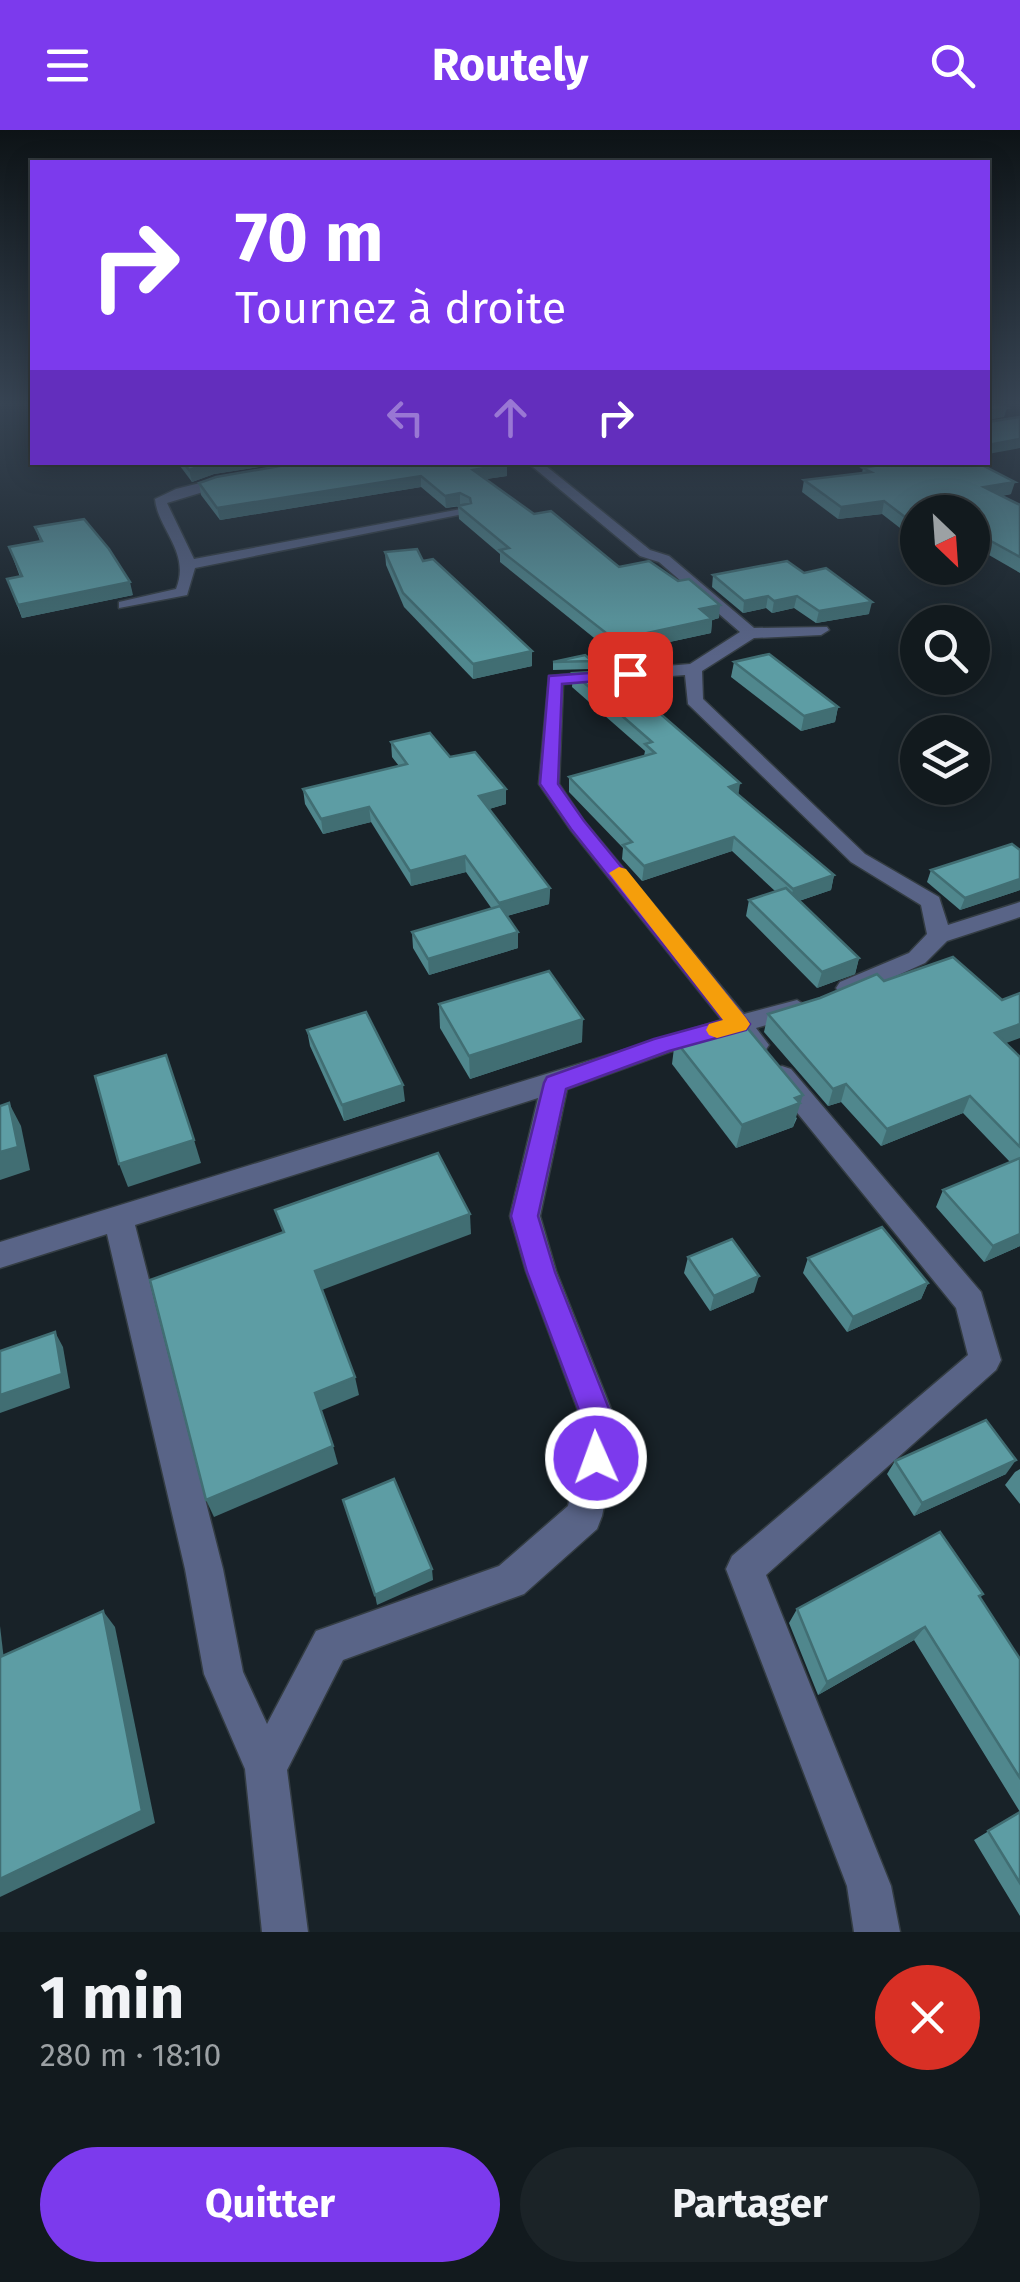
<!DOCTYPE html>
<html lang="fr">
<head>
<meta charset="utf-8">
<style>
	:root { --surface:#121a1e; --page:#1b2327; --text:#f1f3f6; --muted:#9ca1a4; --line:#31383c; --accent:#7c3aed }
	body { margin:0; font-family:"Fira Sans",sans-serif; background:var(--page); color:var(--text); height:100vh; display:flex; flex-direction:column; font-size:38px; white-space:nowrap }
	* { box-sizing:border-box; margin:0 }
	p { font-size:32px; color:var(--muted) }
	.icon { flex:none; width:55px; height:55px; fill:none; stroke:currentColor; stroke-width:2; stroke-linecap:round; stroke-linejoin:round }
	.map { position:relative; height:1802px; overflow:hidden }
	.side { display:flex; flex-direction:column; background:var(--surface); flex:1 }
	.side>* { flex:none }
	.guide { position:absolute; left:30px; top:30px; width:960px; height:305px; border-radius:0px; box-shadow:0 5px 25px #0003,0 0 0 2px var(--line); background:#7c3aed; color:#fff; overflow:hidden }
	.needle { width:65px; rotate:155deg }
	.controls { position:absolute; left:900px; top:365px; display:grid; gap:20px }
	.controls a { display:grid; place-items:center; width:90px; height:90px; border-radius:50%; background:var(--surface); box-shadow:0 5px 25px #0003,0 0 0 2px var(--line); font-size:50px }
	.pin { position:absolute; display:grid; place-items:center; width:85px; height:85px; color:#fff; margin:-42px; border-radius:20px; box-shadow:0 5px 15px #0006 }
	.me { position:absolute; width:110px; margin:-55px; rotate:358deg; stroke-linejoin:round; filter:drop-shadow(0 0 8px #0008) }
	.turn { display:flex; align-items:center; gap:35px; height:210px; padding:0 40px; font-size:45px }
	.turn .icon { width:130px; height:130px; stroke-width:2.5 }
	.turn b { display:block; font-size:70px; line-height:85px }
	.lanes { display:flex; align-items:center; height:95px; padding:0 40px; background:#0003; justify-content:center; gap:50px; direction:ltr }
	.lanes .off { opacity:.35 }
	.round { display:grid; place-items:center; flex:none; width:105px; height:105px; border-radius:52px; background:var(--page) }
	.headline { display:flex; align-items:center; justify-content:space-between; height:170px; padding:0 40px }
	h1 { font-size:60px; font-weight:700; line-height:75px }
	.cta { display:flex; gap:20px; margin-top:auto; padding:20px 40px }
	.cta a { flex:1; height:115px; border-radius:60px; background:var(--accent); color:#fff; font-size:40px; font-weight:700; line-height:115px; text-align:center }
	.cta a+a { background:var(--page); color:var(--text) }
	header { display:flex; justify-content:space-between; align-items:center; height:130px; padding:0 40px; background:var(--accent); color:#fff; font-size:45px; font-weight:700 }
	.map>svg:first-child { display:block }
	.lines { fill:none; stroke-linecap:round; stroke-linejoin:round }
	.street-casing { stroke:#343d43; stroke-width:3 }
	.street { fill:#596487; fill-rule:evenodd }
	.wall { fill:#50878d }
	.shaded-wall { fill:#416e73 }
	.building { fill:#5d9da4; stroke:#416e73; stroke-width:2.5 }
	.route { fill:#7c3aed; stroke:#51269a; stroke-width:2.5 }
	.slow { fill:#f59e0b }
</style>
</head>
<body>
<header><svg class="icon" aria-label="menu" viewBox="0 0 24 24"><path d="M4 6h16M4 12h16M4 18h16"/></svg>Routely<svg class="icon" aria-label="search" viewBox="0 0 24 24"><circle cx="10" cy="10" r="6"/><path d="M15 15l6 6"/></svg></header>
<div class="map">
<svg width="1020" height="1802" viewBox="0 0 1020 1802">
	<rect width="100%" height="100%" fill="#182228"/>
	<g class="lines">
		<g class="street-casing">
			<g id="street">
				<path d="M527 332H541L650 420 669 426 754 498 827 497 829 500 821 505 754 508 702 541 703 569 865 724 939 767 948 795 1020 772V787L947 811 925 833 856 864H840L836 858 840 852 909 823 927 804 921 775 851 732 688 574 685 545 563 554 559 654 584 691 744 884 797 870 809 878 806 884 756 898 769 915 765 921H747L733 904 669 922 567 959 540 1086 556 1141 619 1299 602 1386 597 1399 524 1464 343 1530 287 1640 308 1802H262L245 1639 204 1544 185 1439 107 1104 0 1138V1112L722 890 570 699 539 654 549 546 690 534 740 502 659 432 640 426ZM538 968 510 1086 526 1141 585 1299 568 1376 499 1436 316 1501 267 1594 243 1542 223 1439 135 1095Z"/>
				<path d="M232 345 238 349 236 352 167 373 194 429 461 379 468 383 195 438 187 465 119 478V472L176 459C191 422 158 400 155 369L176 359Z"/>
				<path d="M782 936 791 939 981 1162 1001 1230 996 1240 766 1445 891 1756 900 1802H854L847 1756 726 1439 732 1426 968 1225 956 1178 773 953 769 946 773 939Z"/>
			</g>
		</g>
		<use href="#street" class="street"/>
	</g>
	<g class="wall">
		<path d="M179 332H292L214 344 192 352 180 336Z"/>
		<path d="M303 332 507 346 486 349 534 384 619 437 719 488 712 490 711 503 614 524 500 432V424L459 389 458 376H461L446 378 421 357 220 390 201 365 199 353Z"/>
		<path d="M863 338 1011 364 1002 366 1020 375V443L975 417H972V382H918V412L882 384 838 389 802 362 804 350 862 343Z"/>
		<path d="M35 397 133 465 22 488 7 449 20 447 9 417 40 411Z"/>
		<path d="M385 422 423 431 532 521V536L473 549 404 477 386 435Z"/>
		<path d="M713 445 869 484 816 493 794 478 772 483 766 478 743 483 712 457Z"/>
		<path d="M592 531 591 539 553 540V532Z"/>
		<path d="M734 532 838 577 835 592 801 601 731 547Z"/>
		<path d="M573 543 738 665 834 745 831 760 799 771 859 828 855 844 817 858 746 786 749 770 775 761 732 721 642 751 622 729 623 718 569 662V647L644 626 645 621 572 557Z"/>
		<path d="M391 612 450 627 506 659V674L489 679 550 758 549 774 507 786 518 802V818L429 845 413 818 412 802 492 779 466 742 411 756 371 692 323 704 305 674 303 659 399 636 392 627Z"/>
		<path d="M1020 720V760L960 780 927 752 931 740Z"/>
		<path d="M884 851 1006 913 1020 927V1116L984 1132 936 1077 943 1060 1010 1032 963 983 881 1016 841 972 828 976 764 902 768 884Z"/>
		<path d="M439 874 582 912 470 949 440 898Z"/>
		<path d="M307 900 405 971 344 991 310 916Z"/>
		<path d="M675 910 797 988 793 997 736 1018 672 934Z"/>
		<path d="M688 1127 754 1162 710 1181 684 1143Z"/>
		<path d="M808 1128 928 1153 921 1169 847 1202 803 1143Z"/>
		<path d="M895 1331 1006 1344 914 1386 887 1344Z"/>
		<path d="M1020 1339V1374L1005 1355 1015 1342Z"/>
		<path d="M983 1464 980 1468 1020 1529V1786L974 1710 1020 1682 914 1510 818 1565 789 1493 797 1479Z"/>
	</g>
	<g class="shaded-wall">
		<path d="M1007 278 1004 287 988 290V281Z"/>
		<path d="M1020 309V318L988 324V315Z"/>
		<path d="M292 332 214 344 192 352 189 340 212 333Z"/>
		<path d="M507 334V346L473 351V340Z"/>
		<path d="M421 346V357L220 390 217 378Z"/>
		<path d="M1015 352 1011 364 981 369 984 357Z"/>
		<path d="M460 363V375L446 378 445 366Z"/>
		<path d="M884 371 882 384 838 389 841 377Z"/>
		<path d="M978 404 975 417H972V405Z"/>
		<path d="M130 452 133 465 22 488 18 475Z"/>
		<path d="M768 466 766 478 743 483 744 471Z"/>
		<path d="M797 466 794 478 772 483 774 471Z"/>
		<path d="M872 472 869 484 816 493 819 481Z"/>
		<path d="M720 475 719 488 712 490 711 503 614 524 615 510 700 479Z"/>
		<path d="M532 521V536L473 549V534Z"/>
		<path d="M838 577 835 592 801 601 804 586Z"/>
		<path d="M740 653 738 668 729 657Z"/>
		<path d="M506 659V674L479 682V666Z"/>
		<path d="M369 677 371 692 323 704 321 689Z"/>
		<path d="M734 707 732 721 642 751 644 736Z"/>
		<path d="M465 726 466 742 411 756 410 741Z"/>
		<path d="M834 745 831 760 790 774 793 759Z"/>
		<path d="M1020 749V760L960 780 965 768Z"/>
		<path d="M550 758 549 774 499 788V773Z"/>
		<path d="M518 802V818L429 845 428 829Z"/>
		<path d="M859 828 855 844 817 858 822 842Z"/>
		<path d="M583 889 582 912 470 949 469 926Z"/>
		<path d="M1020 894V908L987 920 995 903Z"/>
		<path d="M846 954 841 972 828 976 833 959Z"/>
		<path d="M403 955 405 971 344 991 342 975Z"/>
		<path d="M803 965 793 997 736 1018 742 995Z"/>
		<path d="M970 966 963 983 881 1016 887 999Z"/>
		<path d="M9 973 21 996 30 1040 0 1050V1022Z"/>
		<path d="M194 1010 201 1033 128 1057 119 1034Z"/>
		<path d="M470 1084 471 1104 319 1161 315 1141Z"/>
		<path d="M1020 1104V1116L984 1132 993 1116Z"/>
		<path d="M759 1146 754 1162 710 1181 714 1166Z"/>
		<path d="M928 1153 921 1169 847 1202 853 1187Z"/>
		<path d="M55 1202 63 1217 70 1258 0 1283V1265Z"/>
		<path d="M355 1247 359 1265 320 1281 315 1263Z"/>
		<path d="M333 1316 338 1334 214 1387 206 1370Z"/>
		<path d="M1016 1330 1006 1344 914 1386 922 1373Z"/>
		<path d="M432 1439 433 1450 377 1475 375 1465Z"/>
		<path d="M103 1481 115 1497 155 1693 0 1767V1749Z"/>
		<path d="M0 1496 6 1547 0 1541Z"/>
		<path d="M925 1497 914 1510 818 1565 827 1552Z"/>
	</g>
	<g class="building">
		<path d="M988 274H998L1007 278 988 281V292L1020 287V309L988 315Z"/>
		<path d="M183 332H213L189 340Z"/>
		<path d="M303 332H505L507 334 473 340 534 384 551 381 619 437 649 431 678 451 689 449 720 475 700 479 712 489 615 510 500 420 509 418 458 376 471 373 470 368 460 363 445 366 421 346 217 378 199 353 216 347Z"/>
		<path d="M896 332H976L1015 352 984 357 1020 375V427L978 404 972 405V382H918V397L884 371 841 377 804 350 871 342 863 338Z"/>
		<path d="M84 389 109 419 130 452 18 475 7 449 22 446 9 417 42 411 35 397Z"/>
		<path d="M417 419 423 431 433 429 532 521 473 534 403 463 385 422Z"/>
		<path d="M787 431 804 443 826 438 872 472 819 481 797 466 774 471 768 466 744 471 713 445Z"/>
		<path d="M769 524 838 577 804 586 734 532Z"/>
		<path d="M585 525 592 531 553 532Z"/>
		<path d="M611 541 740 653 729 657 834 745 793 759 734 707 644 736 623 715 632 712 569 647 655 623 645 614 652 612 573 543Z"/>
		<path d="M430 603 450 627 475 622 506 659 479 666 550 758 499 773 465 726 410 741 369 677 321 689 303 659 407 634 391 612Z"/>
		<path d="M1012 714 1020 720V749L965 768 931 740Z"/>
		<path d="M786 758 859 828 822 842 749 770Z"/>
		<path d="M500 776 518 802 428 829 412 802Z"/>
		<path d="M953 827 1002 870 1020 863V894L995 903 1020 927V1017L970 966 887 999 846 954 833 959 768 884 820 868 877 844 884 851Z"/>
		<path d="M549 841 583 889 469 926 439 874Z"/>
		<path d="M366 882 403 955 342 975 307 900Z"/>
		<path d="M739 888 803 965 795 968 800 973 742 995 675 910Z"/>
		<path d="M166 925 194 1010 119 1034 95 946Z"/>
		<path d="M9 973 18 1017 0 1022V976Z"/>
		<path d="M438 1023 470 1084 315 1141 355 1247 315 1263 333 1316 206 1370 150 1150 284 1102 275 1080Z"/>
		<path d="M1020 1028V1104L993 1116 943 1060Z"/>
		<path d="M882 1097 928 1153 853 1187 808 1128Z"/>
		<path d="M732 1109 759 1146 714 1166 688 1127Z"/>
		<path d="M55 1202 62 1244 0 1265V1221Z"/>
		<path d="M986 1290 1016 1330 922 1373 895 1331Z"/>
		<path d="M394 1349 432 1439 375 1465 343 1370Z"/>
		<path d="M940 1402 983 1464 979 1466 1020 1529V1648L925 1497 827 1552 797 1479Z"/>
		<path d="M103 1481 142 1681 0 1749V1527Z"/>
		<path d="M1020 1682V1753L988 1701Z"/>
	</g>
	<linearGradient id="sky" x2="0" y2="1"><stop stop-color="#0d1316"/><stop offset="0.52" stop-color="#374453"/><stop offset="1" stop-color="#374453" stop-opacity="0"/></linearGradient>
	<rect width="1020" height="526" fill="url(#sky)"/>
	<path class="route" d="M630 540 638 544 635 548 562 554 558 654 584 691 750 894 746 900 669 921 566 959 538 1086 555 1142 617 1299 607 1339 596 1344 585 1339 580 1328 586 1299 527 1142 511 1086 544 953 547 947 654 909 723 890 571 699 540 654 549 546Z"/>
	<path class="slow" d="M619 737 626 739 746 888 750 894 746 900 717 908 709 905 706 900 709 894 723 890 609 743Z"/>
</svg>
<div class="controls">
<a><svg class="needle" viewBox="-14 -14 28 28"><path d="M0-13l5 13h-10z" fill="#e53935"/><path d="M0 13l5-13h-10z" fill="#9ca1a4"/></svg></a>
<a><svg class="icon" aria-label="search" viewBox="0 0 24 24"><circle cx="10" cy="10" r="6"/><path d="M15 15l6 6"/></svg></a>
<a><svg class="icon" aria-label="layers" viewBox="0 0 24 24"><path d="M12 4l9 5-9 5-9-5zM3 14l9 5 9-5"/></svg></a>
</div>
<div class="pin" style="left:630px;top:544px;background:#d93025"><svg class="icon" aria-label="arrive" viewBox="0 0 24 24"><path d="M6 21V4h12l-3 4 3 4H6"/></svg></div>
<svg class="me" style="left:596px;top:1328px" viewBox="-20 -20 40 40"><circle r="17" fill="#7c3aed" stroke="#fff" stroke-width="3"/><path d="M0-11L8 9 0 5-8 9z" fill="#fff"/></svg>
<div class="guide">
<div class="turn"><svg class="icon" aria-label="right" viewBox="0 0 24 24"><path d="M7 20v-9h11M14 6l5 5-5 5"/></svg><div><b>70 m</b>Tournez à droite</div></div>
<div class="lanes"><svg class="icon off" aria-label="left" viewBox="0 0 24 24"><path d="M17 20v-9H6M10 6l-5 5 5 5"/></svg><svg class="icon off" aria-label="ahead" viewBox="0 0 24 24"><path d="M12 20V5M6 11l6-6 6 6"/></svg><svg class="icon" aria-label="right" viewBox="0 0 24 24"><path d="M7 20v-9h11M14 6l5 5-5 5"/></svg></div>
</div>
</div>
<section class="side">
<div class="headline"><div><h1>1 min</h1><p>280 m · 18:10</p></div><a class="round" style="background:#d93025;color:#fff"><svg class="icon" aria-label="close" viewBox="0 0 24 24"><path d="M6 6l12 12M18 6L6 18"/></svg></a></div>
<div class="cta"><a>Quitter</a><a>Partager</a></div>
</section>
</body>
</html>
